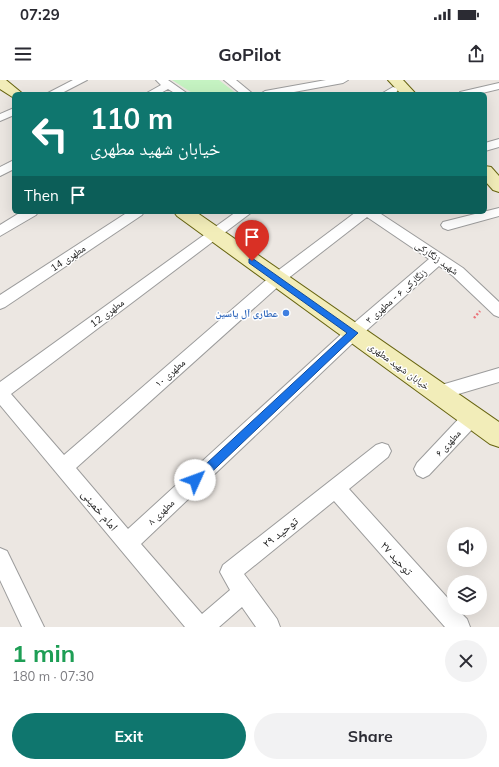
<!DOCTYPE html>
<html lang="en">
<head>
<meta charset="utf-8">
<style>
	:root { --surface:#fff; --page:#f2f2f3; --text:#2b2b33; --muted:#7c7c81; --accent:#0f766e }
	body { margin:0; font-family:Mulish,"Noto Naskh Arabic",sans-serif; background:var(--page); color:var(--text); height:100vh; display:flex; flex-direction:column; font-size:15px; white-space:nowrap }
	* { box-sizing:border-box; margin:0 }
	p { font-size:13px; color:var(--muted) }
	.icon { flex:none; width:22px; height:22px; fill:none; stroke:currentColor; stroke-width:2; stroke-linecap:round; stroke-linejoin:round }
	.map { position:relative; height:547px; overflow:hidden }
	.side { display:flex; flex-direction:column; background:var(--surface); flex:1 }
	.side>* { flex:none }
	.top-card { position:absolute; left:12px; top:12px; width:475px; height:122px; border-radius:6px; box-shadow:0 4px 16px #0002; background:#0f766e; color:#fff; overflow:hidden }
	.fabs { position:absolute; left:447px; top:447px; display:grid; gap:8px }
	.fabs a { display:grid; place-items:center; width:40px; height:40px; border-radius:50%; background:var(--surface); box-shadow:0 4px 16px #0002; font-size:20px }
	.pin { position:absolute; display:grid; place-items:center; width:34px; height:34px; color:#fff; margin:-41px -17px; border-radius:50% 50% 50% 0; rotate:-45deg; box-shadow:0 0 4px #0007 }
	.pin .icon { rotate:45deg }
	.me { position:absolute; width:44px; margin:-22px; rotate:47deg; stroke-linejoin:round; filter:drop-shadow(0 0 3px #0008) }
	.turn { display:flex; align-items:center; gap:14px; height:84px; padding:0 12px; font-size:18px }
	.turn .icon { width:52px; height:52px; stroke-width:2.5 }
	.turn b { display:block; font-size:28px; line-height:34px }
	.then { display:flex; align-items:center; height:38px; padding:0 12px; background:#0003; gap:8px; font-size:15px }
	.round { display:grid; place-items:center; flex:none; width:42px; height:42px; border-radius:21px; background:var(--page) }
	.overview { display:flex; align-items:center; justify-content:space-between; height:68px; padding:0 12px }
	h1 { font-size:24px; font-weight:700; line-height:30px; color:#1e9e55 }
	.button { display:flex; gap:8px; margin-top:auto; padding:8px 12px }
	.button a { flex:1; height:46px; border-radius:24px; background:var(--accent); color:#fff; font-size:16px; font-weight:700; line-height:46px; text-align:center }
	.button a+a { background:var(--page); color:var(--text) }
	.status { display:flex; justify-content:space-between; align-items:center; height:28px; padding:0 20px; background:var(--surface); direction:ltr }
	.status svg { height:11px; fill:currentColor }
	header { display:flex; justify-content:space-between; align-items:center; height:52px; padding:0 12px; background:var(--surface); font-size:18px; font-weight:700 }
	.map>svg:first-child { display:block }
	.park { fill:#c5f3c2 }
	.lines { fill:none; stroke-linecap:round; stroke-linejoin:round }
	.street-casing { stroke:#9c9c9c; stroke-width:2 }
	.secondary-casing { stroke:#66630f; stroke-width:2 }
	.path { stroke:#eb7379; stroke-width:2.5; stroke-dasharray:2 2; stroke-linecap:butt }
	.street { fill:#fff; fill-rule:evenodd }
	.secondary { fill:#f2edb9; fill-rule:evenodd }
	.route { fill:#1a73e8; stroke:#114b97 }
	.shop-dot { fill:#3f7fe0; stroke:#fff; stroke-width:1.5 }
	.labels { text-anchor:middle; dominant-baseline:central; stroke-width:3; stroke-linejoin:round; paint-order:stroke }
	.street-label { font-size:10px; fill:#1b1b1b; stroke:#fff }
	.shop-label { font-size:10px; font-weight:bold; fill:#366cbe; stroke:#fff; text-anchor:end }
	.near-street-label { font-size:12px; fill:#1b1b1b; stroke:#fff }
</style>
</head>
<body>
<div class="status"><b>07:29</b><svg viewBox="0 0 49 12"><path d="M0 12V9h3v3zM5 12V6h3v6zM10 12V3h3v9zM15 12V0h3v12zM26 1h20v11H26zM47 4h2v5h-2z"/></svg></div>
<header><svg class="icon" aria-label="menu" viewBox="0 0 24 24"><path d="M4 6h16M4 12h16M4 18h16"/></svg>GoPilot<svg class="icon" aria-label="share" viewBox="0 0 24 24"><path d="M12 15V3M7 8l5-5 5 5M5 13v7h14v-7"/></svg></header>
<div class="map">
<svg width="499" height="547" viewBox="0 0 499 547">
	<rect width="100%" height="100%" fill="#ece7e2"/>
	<path class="park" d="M172 0H219L237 14H194Z"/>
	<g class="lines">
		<g class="street-casing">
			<g id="street">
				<path d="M73 0H87L60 14H46Z"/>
				<path d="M156 0H168L188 14H176L168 9 159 14H145L161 5Z"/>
				<path d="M224 0H236L253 14H241Z"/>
				<path d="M326 0H348L343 3 283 14H260L265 11Z"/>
				<path d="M499 3V9L478 14H459L460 12Z"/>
				<path d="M393 7 397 8 398 10C394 16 387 14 381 14Z"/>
				<path d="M14 28V35L0 41V34Z"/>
				<path d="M499 59V67L485 71V63Z"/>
				<path d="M14 80V89L0 96V87Z"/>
				<path d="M499 128V136L448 150 443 148 441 145 443 142Z"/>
				<path d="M21 132H38L36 135 0 156V145Z"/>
				<path d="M128 132H144L142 135 5 227 0 229V215Z"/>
				<path d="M236 132H252L11 314 64 375 272 195 356 132H378L463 188 499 222V237L494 235 453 196 439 186 359 257 141 464 202 534 230 510 220 492 223 485 376 365 382 363 388 365 391 371 388 377 349 409 454 525V528H456L467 539 470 547H445L334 421 244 494 277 539 280 547H256L242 527 219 547H185L0 325V302ZM367 137 429 179 347 249 128 449 76 388 282 203Z"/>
				<path d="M499 288V302L438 320 432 318 430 313 432 308 438 306Z"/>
				<path d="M472 329 478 331 481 337 478 343 429 395 423 398 417 395 414 389 417 383 466 331Z"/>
				<path d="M0 468 7 471 44 547H22L0 500Z"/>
			</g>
		</g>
		<g class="secondary-casing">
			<g id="secondary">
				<path d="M0 0H6L23 14H14V18L0 9Z"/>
				<path d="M388 0H403L416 14H401Z"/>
				<path d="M485 86 491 87 499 96V112L493 110 485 101Z"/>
				<path d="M174 132H196L499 342V367L490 364 177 136Z"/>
			</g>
		</g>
		<path class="path" d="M474 238 480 231"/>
		<use href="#street" class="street"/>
		<use href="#secondary" class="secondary"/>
	</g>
	<path class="route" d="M252 178 358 253 199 404 195 405 192 404 190 400 192 397 347 253 249 183V179Z"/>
	<circle class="shop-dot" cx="286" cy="233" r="4"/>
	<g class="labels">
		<g class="street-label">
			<text transform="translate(68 178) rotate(-34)">مطهری 14</text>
			<text transform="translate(437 178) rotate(35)">شهید زنگارکی</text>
			<text transform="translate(396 216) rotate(-41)">زنگارکی ۶ - مطهری ۳</text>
			<text transform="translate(107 233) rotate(-37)">مطهری 12</text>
			<text transform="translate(399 286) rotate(36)">خیابان شهید مطهری</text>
			<text transform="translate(170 293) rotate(-41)">مطهری ۱۰</text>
			<text transform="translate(448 363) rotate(-47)">مطهری ۶</text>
			<text transform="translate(161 432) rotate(-43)">مطهری ۸</text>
		</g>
		<g class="shop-label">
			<text x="278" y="233">عطاری آل یاسین</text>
		</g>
		<g class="near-street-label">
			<text transform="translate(100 430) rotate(50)">امام خمینی</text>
			<text transform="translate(280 452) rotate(-38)">توحید ۲۹</text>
			<text transform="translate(397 478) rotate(48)">توحید ۲۷</text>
		</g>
	</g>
</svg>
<div class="fabs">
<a><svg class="icon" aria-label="sound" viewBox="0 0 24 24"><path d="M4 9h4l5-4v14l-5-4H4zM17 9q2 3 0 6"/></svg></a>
<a><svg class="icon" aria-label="layers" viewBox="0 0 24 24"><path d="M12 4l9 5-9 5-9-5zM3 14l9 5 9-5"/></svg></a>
</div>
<div class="pin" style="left:252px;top:181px;background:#d93025"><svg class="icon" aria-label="arrive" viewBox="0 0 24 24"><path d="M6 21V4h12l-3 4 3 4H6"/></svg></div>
<svg class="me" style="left:195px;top:400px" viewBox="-20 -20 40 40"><circle r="19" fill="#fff"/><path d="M0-13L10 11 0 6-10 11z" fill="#1a73e8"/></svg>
<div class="top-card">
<div class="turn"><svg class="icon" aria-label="left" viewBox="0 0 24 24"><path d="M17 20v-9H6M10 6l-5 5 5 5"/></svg><div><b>110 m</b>خیابان شهید مطهری</div></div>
<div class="then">Then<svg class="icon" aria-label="arrive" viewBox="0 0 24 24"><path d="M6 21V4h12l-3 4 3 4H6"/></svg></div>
</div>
</div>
<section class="side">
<div class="overview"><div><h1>1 min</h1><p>180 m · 07:30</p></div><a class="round"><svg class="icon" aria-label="close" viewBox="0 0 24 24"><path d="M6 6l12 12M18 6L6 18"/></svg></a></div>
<div class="button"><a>Exit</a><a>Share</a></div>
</section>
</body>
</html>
